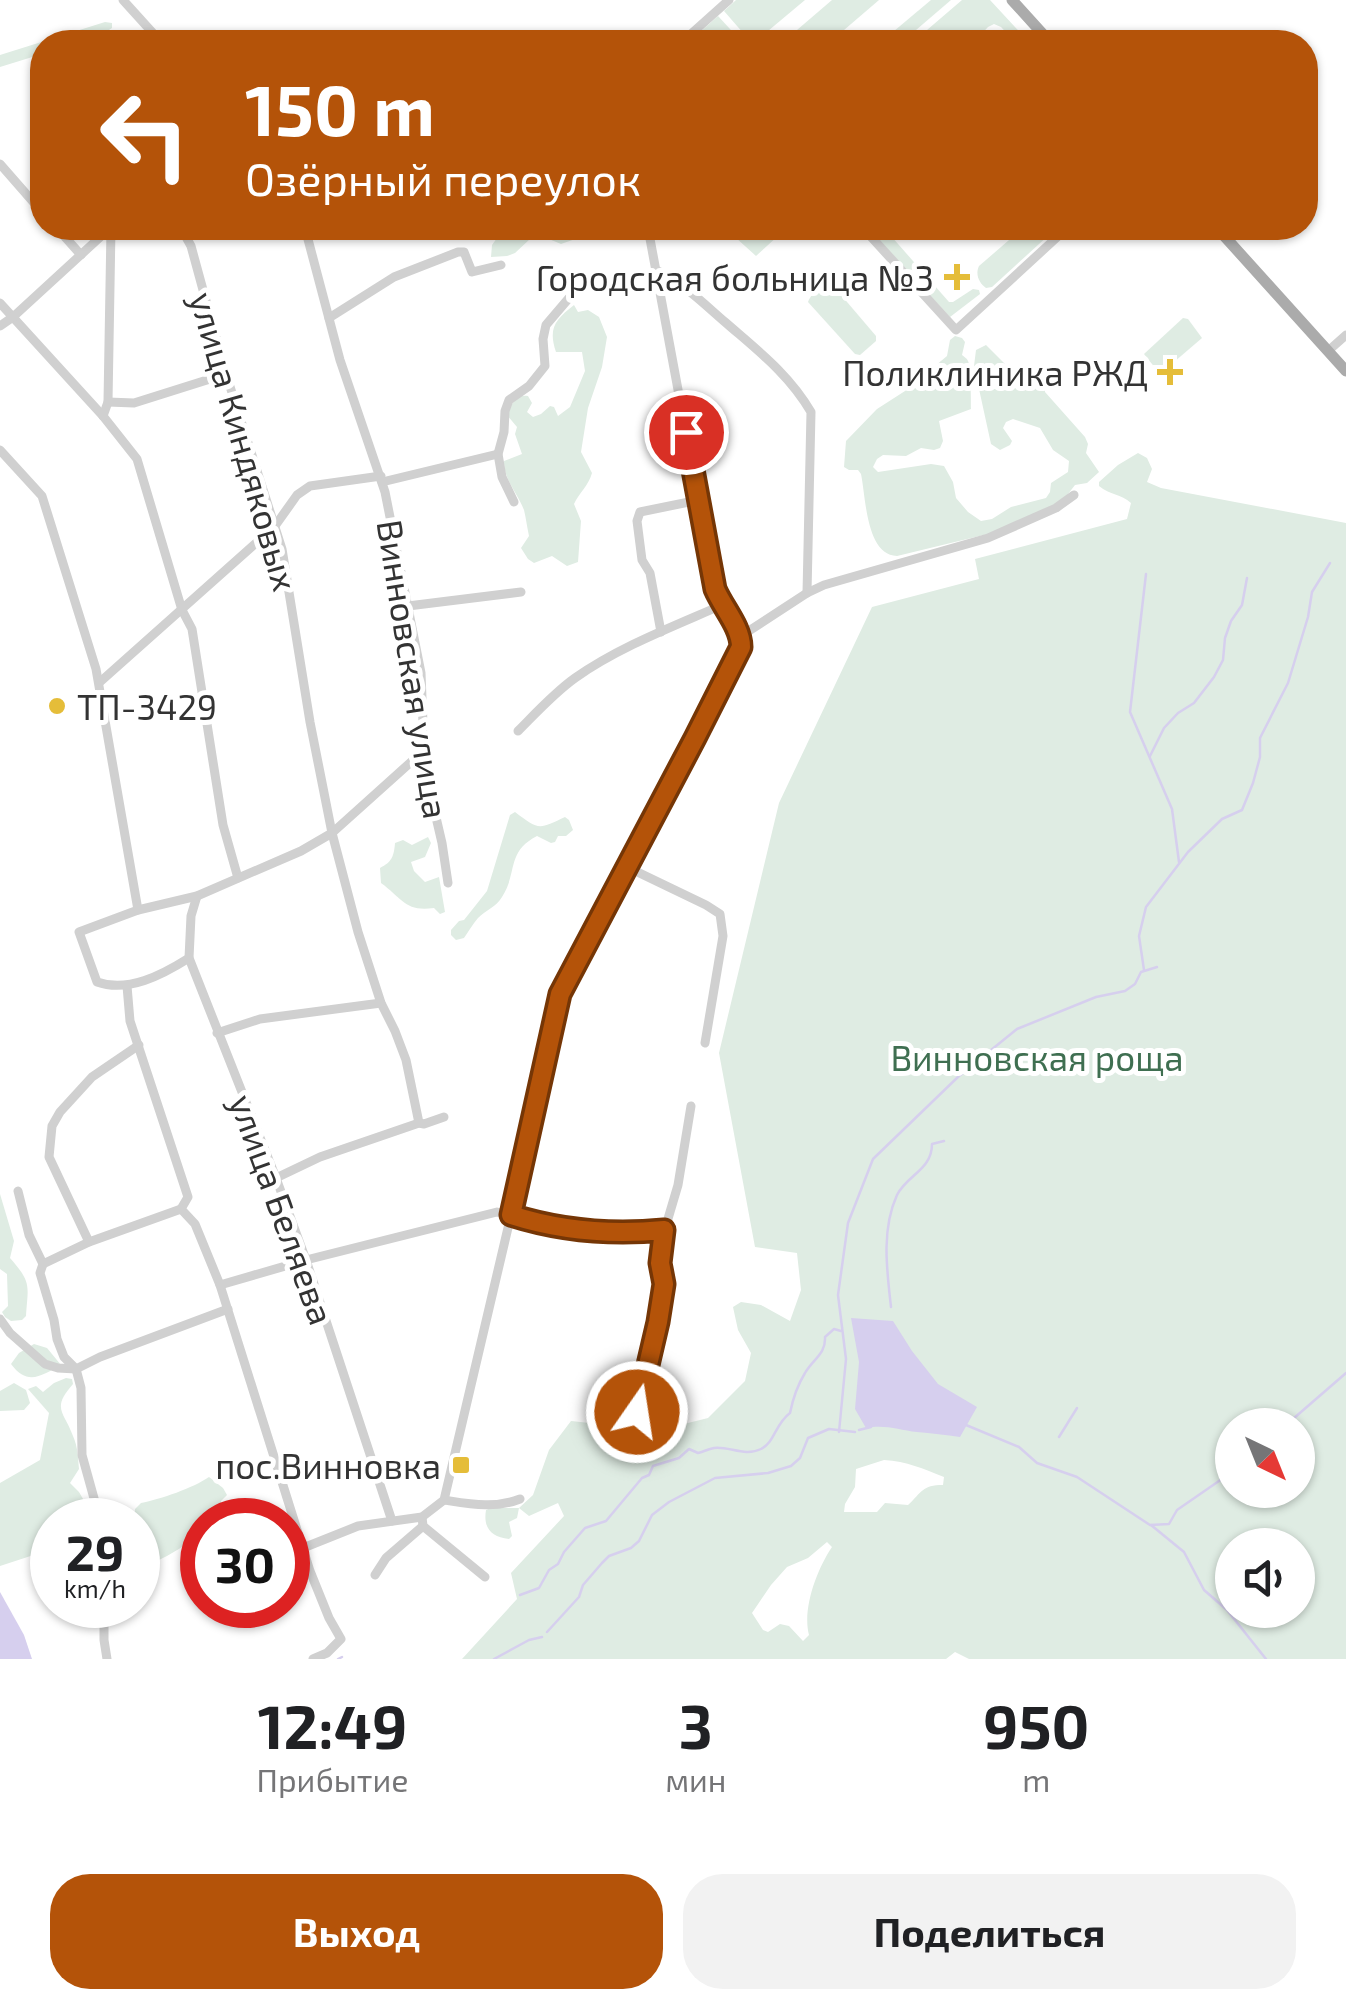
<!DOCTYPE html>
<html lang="ru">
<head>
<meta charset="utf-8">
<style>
	:root { --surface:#fff; --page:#f2f2f2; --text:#202124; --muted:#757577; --accent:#b45309 }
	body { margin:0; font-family:"Exo 2",sans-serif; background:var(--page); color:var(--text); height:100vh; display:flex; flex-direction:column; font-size:38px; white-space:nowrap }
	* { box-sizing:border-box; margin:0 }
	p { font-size:32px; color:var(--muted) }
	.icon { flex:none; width:55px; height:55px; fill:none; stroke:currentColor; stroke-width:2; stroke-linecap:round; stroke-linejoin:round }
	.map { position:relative; height:1659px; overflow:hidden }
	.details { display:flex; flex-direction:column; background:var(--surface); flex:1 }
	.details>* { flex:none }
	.hud { position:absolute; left:30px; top:30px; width:1288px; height:210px; border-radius:40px; box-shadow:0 2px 8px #0004; background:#b45309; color:#fff; overflow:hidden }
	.needle { width:65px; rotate:137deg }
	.controls { position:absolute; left:1215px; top:1408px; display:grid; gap:20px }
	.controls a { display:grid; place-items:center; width:100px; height:100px; border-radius:50%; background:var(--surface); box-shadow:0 2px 8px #0004; font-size:50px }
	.speed { position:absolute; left:30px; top:1498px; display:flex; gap:20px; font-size:50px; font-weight:700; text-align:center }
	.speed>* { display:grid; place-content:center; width:130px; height:130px; border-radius:50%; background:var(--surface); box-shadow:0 2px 8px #0004; line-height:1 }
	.speed small { font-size:25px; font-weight:400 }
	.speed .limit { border:15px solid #d22; background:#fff; color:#111 }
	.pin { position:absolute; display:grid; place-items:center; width:85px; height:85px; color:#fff; margin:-42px; border:5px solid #fff; border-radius:50%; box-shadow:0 2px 10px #0007 }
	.me { position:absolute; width:110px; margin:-55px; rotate:13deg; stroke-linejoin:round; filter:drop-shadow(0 0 8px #0008) }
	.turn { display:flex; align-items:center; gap:35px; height:210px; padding:0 50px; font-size:45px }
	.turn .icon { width:130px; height:130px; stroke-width:2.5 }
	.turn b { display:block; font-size:70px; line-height:85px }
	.eta { display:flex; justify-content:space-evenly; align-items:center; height:170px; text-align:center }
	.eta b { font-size:60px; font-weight:700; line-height:70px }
	.primary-button { display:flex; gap:20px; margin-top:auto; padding:20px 50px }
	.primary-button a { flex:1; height:115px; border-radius:40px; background:var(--accent); color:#fff; font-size:40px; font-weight:700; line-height:115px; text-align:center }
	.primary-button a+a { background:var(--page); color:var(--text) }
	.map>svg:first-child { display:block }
	.green { fill:#dfece3; fill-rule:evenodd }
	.water { fill:#d6cfee }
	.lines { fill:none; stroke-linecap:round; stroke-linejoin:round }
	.stream { stroke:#d6cfee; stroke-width:2.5 }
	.minor { stroke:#d0d0d0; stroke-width:9 }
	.major { stroke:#ababab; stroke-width:11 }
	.route-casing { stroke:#753606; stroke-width:25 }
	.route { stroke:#b45309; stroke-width:18 }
	.poi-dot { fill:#e5bd39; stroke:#fff; stroke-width:4 }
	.labels { text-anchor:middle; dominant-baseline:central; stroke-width:10; stroke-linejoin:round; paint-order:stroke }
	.poi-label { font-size:35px; fill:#333; stroke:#fff; text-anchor:end }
	.street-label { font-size:35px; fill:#333; stroke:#fff }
	.park-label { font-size:35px; fill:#3f6f51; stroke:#fff }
</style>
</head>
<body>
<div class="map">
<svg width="1346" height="1659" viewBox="0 0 1346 1659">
	<rect width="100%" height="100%" fill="#fff"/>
	<g class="green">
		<path d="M736 0H805L755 42H751L724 11Z"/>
		<path d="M832 0H879L837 36 833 42H783Z"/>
		<path d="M931 0H951L902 42H881Z"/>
		<path d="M962 0H990L1029 42H1015L1001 27 994 24 988 27 974 42H913Z"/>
		<path d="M718 16 742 42H689Z"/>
		<path d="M105 22 112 23V28C91 43 68 42 42 42V54L0 67V55Z"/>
		<path d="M505 228H581V237L561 244 544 237 530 239 515 253 507 256 491 257 492 245 497 238 503 239 507 232Z"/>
		<path d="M725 228H776L779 235 756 256Z"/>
		<path d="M868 228H884L949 302H953L973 289 979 290 980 294 950 317Z"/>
		<path d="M1023 228H1048L1050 234 992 287 986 288C979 283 975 274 979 266Z"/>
		<path d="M830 282 876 336V341L860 355 855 354 808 302C810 295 822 283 830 282Z"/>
		<path d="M574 305 578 312 588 310 599 317 607 337 602 367 588 408 581 452 592 473C589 485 579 493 574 504L581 521 578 562 567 566 552 556 534 563 528 559 521 548 529 536C527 527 526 518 524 510 517 492 504 480 504 461L522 454 515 434 517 427 507 415C511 405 515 394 528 396L532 403 527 412 533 417 541 414 550 406 554 407 558 416 570 407 585 371 582 352H556C548 328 555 320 574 305Z"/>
		<path d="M1183 318 1188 319 1202 338 1160 374 1144 354Z"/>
		<path d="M955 336 962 338 965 342 962 355C964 357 967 358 968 361 971 366 971 403 971 409L939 421 943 441 940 448 934 450 921 448 906 456 883 455 877 459 873 467 878 472 931 464 944 466 953 482 956 498 968 512 981 521 992 519 1011 507 1046 498 1050 492 1051 483 1068 472 1069 461 1053 450 1040 428 1013 419 1006 422 1003 428 1012 441 1010 445 1000 450 991 444 974 366 976 350 986 345 1026 385 1038 379 1045 382V392L1085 437 1088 444 1086 453 1099 472 1087 483 1075 485 1061 503 992 533 897 556C866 555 866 498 861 474L858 470H849L844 467 846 441 877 409 905 391 947 356 950 340Z"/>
		<path d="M1138 453 1147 458 1152 469 1147 482 1161 488 1346 523V1659H969L955 1652 946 1659H462L517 1599 511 1573 564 1516 558 1503 529 1516 519 1508 517 1518 509 1522 512 1536 509 1539C491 1537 483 1528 486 1510L491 1508H519L533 1495 549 1450 571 1421 626 1427H672L708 1418 745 1381 751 1353 738 1330 733 1307 741 1302 761 1305 790 1321 801 1290 797 1253 755 1247 719 1053 779 803 872 607 979 579 975 559 1127 519 1131 503C1121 494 1110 495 1099 486V482L1118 465ZM1232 1425H1298V1490H1232ZM884 1460C907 1461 923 1469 944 1477L943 1485C922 1485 922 1492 908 1505L885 1503 877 1512H844L845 1504 855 1487 856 1469ZM827 1542 832 1547C817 1569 802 1609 809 1635L803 1641 789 1626 780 1624 768 1632 763 1630 752 1613 771 1585 787 1567 808 1558ZM1232 1545H1298V1610H1232Z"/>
		<path d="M515 812C539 830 538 830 565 817L569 820 573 830 566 836H558L555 842 551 843 537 836C506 852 518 872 502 897 496 907 486 910 478 918 473 924 468 932 464 938L456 940 451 935V930L459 921 464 920 487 891 510 815Z"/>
		<path d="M428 837 431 843 425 857 411 862 414 871 425 882 439 877 445 912 440 914 434 908C405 912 403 899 381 883L380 868C392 862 394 856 395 843L403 840 412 845Z"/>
		<path d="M0 1194 14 1241 10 1258C32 1283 28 1285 26 1316L22 1320 11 1321 5 1317 2 1312 8 1306 7 1274 0 1269Z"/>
		<path d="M34 1344 47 1348 61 1365C42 1375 28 1387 11 1364L19 1353Z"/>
		<path d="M66 1378 72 1379 73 1384C51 1409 64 1411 73 1436 78 1447 78 1458 79 1469L70 1483 79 1492 90 1511 88 1520H52V1549L0 1566V1483L40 1460 49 1413 28 1389 36 1386 43 1392 54 1383Z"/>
		<path d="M14 1383 26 1390 30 1403 24 1410 0 1411V1391Z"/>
		<path d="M209 1477 223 1488 227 1495 221 1501V1507L224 1512 213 1513 212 1520H202V1533C187 1544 172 1554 155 1562H151L147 1568H138V1557L145 1554 138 1530V1520H134L135 1509 141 1503C161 1499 193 1488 209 1477Z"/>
	</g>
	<g class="water">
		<path d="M851 1318 893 1321 912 1351 938 1384 977 1407 960 1437C946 1435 931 1433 917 1432 899 1430 885 1424 866 1428L855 1409 859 1362Z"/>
		<path d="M0 1592 24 1635 32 1659H0Z"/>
	</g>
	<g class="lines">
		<g class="stream">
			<path d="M1146 574 1130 712 1172 809 1179 862"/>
			<path d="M1150 756 1164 728 1178 713 1194 703 1214 677 1223 660 1225 638 1231 621 1242 605 1247 578"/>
			<path d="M1144 970 1139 936 1146 907 1188 852 1222 819 1242 810 1253 783 1260 757V738L1288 683 1308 617 1312 592 1330 563"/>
			<path d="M891 1307C887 1271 881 1230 897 1195 907 1175 932 1170 932 1144L944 1141"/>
			<path d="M966 1425 1019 1447 1037 1463 1077 1477 1150 1525 1169 1524 1177 1510 1232 1472"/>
			<path d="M1286 1425 1346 1373"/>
			<path d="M859 1430 871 1427"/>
			<path d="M839 1432 846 1359 838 1295 848 1223 873 1159 959 1076 1017 1029 1096 997 1125 991 1135 984 1141 972 1157 967"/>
			<path d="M1059 1437 1077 1408"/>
			<path d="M1151 1525 1184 1552 1204 1590 1227 1610 1266 1659"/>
			<path d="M520 1595 539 1588 549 1570 558 1564 564 1552 585 1528 606 1521 642 1478 649 1475 653 1466 679 1458 689 1449 698 1453C703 1452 708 1449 714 1448 729 1446 745 1457 761 1449 775 1442 775 1424 790 1413 793 1398 797 1386 805 1373 813 1359 826 1354 825 1337L834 1329 841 1331"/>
			<path d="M547 1632 579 1597 583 1585 602 1563 609 1556 631 1548 639 1541 652 1515 669 1502 715 1478 768 1473 791 1466 800 1458 808 1438 829 1429 855 1432"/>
			<path d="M338 1659 342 1657"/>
			<path d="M494 1659 529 1640 542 1637"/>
		</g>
		<g class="minor">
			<path d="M123 0 161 42"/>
			<path d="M682 42 729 0"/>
			<path d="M39 67 42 71"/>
			<path d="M0 164 42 212"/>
			<path d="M57 228 81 255"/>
			<path d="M181 228 191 246 226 374 282 549 310 722 332 833 358 932 381 1003 395 1031 406 1060 419 1123"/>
			<path d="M305 228 340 360 385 492 421 673 423 724 421 753 442 843 448 883"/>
			<path d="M863 228 956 330 1067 228"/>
			<path d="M656 270C682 282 703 303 725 322 757 350 789 374 811 412L807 593"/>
			<path d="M0 303 103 416 137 459 182 610 192 629 223 825 238 878"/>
			<path d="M329 318 394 277 458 252H464L472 272 501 265"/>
			<path d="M0 326 13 317 110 228"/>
			<path d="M1328 351 1346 335"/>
			<path d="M108 402 134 403 226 374"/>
			<path d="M103 416 108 402 111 228"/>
			<path d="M0 450 42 496 96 669 138 910"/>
			<path d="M382 482 498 454"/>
			<path d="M514 502 502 477 498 454 504 432 505 411 509 400 529 386 545 366 543 339 546 325 569 298"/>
			<path d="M408 606 521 592"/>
			<path d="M661 632 650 573 642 560 637 521 640 512 699 500"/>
			<path d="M741 636 807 593 824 585 988 538 1056 508 1074 495"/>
			<path d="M100 682 275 526 297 495 310 486 381 476"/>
			<path d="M518 731C536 713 554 693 575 678 619 647 672 627 722 605"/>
			<path d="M627 867 706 905 720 914 723 936 705 1043"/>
			<path d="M197 896 191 916 189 958 276 1178 306 1260 392 1521"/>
			<path d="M189 958C162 975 128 993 97 982L79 932 138 910 197 896 301 851 332 833 421 753"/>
			<path d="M127 986 130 1021 188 1197 181 1209 195 1224 220 1285 310 1571 329 1618 341 1639 327 1653 313 1659"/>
			<path d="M217 1033 260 1019 381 1003"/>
			<path d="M276 1178 320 1157 419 1123 424 1124 444 1117"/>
			<path d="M18 1191 29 1235 43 1264 40 1273 54 1320 57 1339 64 1357 76 1369 81 1388 82 1455 100 1520"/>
			<path d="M89 1242 49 1157 52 1126 60 1112 92 1077 139 1045"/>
			<path d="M43 1264 89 1242 181 1209"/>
			<path d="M220 1285 306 1260 497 1212 567 1229 608 1233 664 1231"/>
			<path d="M0 1319 10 1333 45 1364 58 1368 76 1369 100 1357 228 1309"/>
			<path d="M653 1413 639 1414 637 1412 658 1322 663 1283 660 1263 662 1239 678 1185 691 1106"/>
			<path d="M444 1500C470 1504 495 1509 520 1499"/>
			<path d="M422 1517 423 1526 485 1577"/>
			<path d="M303 1548 358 1526 422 1517 444 1500 511 1215 556 1003 731 669C735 662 740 652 741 644 743 632 721 603 715 589L648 228"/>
			<path d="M375 1575 386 1558 423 1526"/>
			<path d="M104 1605V1640L107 1659"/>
		</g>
		<g class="major">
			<path d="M1012 0 1050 42"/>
			<path d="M1217 228 1346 371"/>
		</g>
	</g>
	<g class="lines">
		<g class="route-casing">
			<path id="route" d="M637 1412 658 1322 664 1284 660 1263 664 1230C612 1235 561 1231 511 1215L560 994 695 738 741 647C741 627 723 608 715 589L686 432"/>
		</g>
		<use href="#route" class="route"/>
	</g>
	<g class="poi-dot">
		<path d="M952 262h10v10h10v10h-10v10h-10v-10h-10v-10h10z"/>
		<path d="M1165 357h10v10h10v10h-10v10h-10v-10h-10v-10h10z"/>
		<circle cx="57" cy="706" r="10"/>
		<rect x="451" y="1455" width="20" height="20" rx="5"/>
	</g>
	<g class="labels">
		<g class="poi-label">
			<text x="934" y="277">Городская больница №3</text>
			<text x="1148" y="372">Поликлиника РЖД</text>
			<text x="77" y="706" text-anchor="start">ТП-3429</text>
			<text x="441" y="1465">пос.Винновка</text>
		</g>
		<g class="street-label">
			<text transform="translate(245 441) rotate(74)">улица Киндяковых</text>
			<text transform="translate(414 669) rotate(81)">Винновская улица</text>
			<text transform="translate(283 1209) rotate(70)">улица Беляева</text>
		</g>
		<g class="park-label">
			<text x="1037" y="1057">Винновская роща</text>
		</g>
	</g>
</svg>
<div class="controls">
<a><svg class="needle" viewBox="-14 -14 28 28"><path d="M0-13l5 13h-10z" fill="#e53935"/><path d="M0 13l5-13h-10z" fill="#757577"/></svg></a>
<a><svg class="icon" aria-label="sound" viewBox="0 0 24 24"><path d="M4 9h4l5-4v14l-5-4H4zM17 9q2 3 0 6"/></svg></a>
</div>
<div class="speed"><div>29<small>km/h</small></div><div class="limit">30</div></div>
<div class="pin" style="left:686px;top:432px;background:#d93025"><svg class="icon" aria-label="arrive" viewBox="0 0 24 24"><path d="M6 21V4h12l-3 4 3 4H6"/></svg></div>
<svg class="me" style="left:637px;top:1412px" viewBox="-20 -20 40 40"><circle r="17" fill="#b45309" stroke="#fff" stroke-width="3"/><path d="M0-11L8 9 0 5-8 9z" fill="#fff"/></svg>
<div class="hud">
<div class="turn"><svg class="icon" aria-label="left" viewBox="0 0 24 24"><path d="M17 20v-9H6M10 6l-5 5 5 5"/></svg><div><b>150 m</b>Озёрный переулок</div></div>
</div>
</div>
<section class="details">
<div class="eta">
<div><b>12:49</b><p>Прибытие</p></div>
<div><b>3</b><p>мин</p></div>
<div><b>950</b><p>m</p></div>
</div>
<div class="primary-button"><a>Выход</a><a>Поделиться</a></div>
</section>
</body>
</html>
